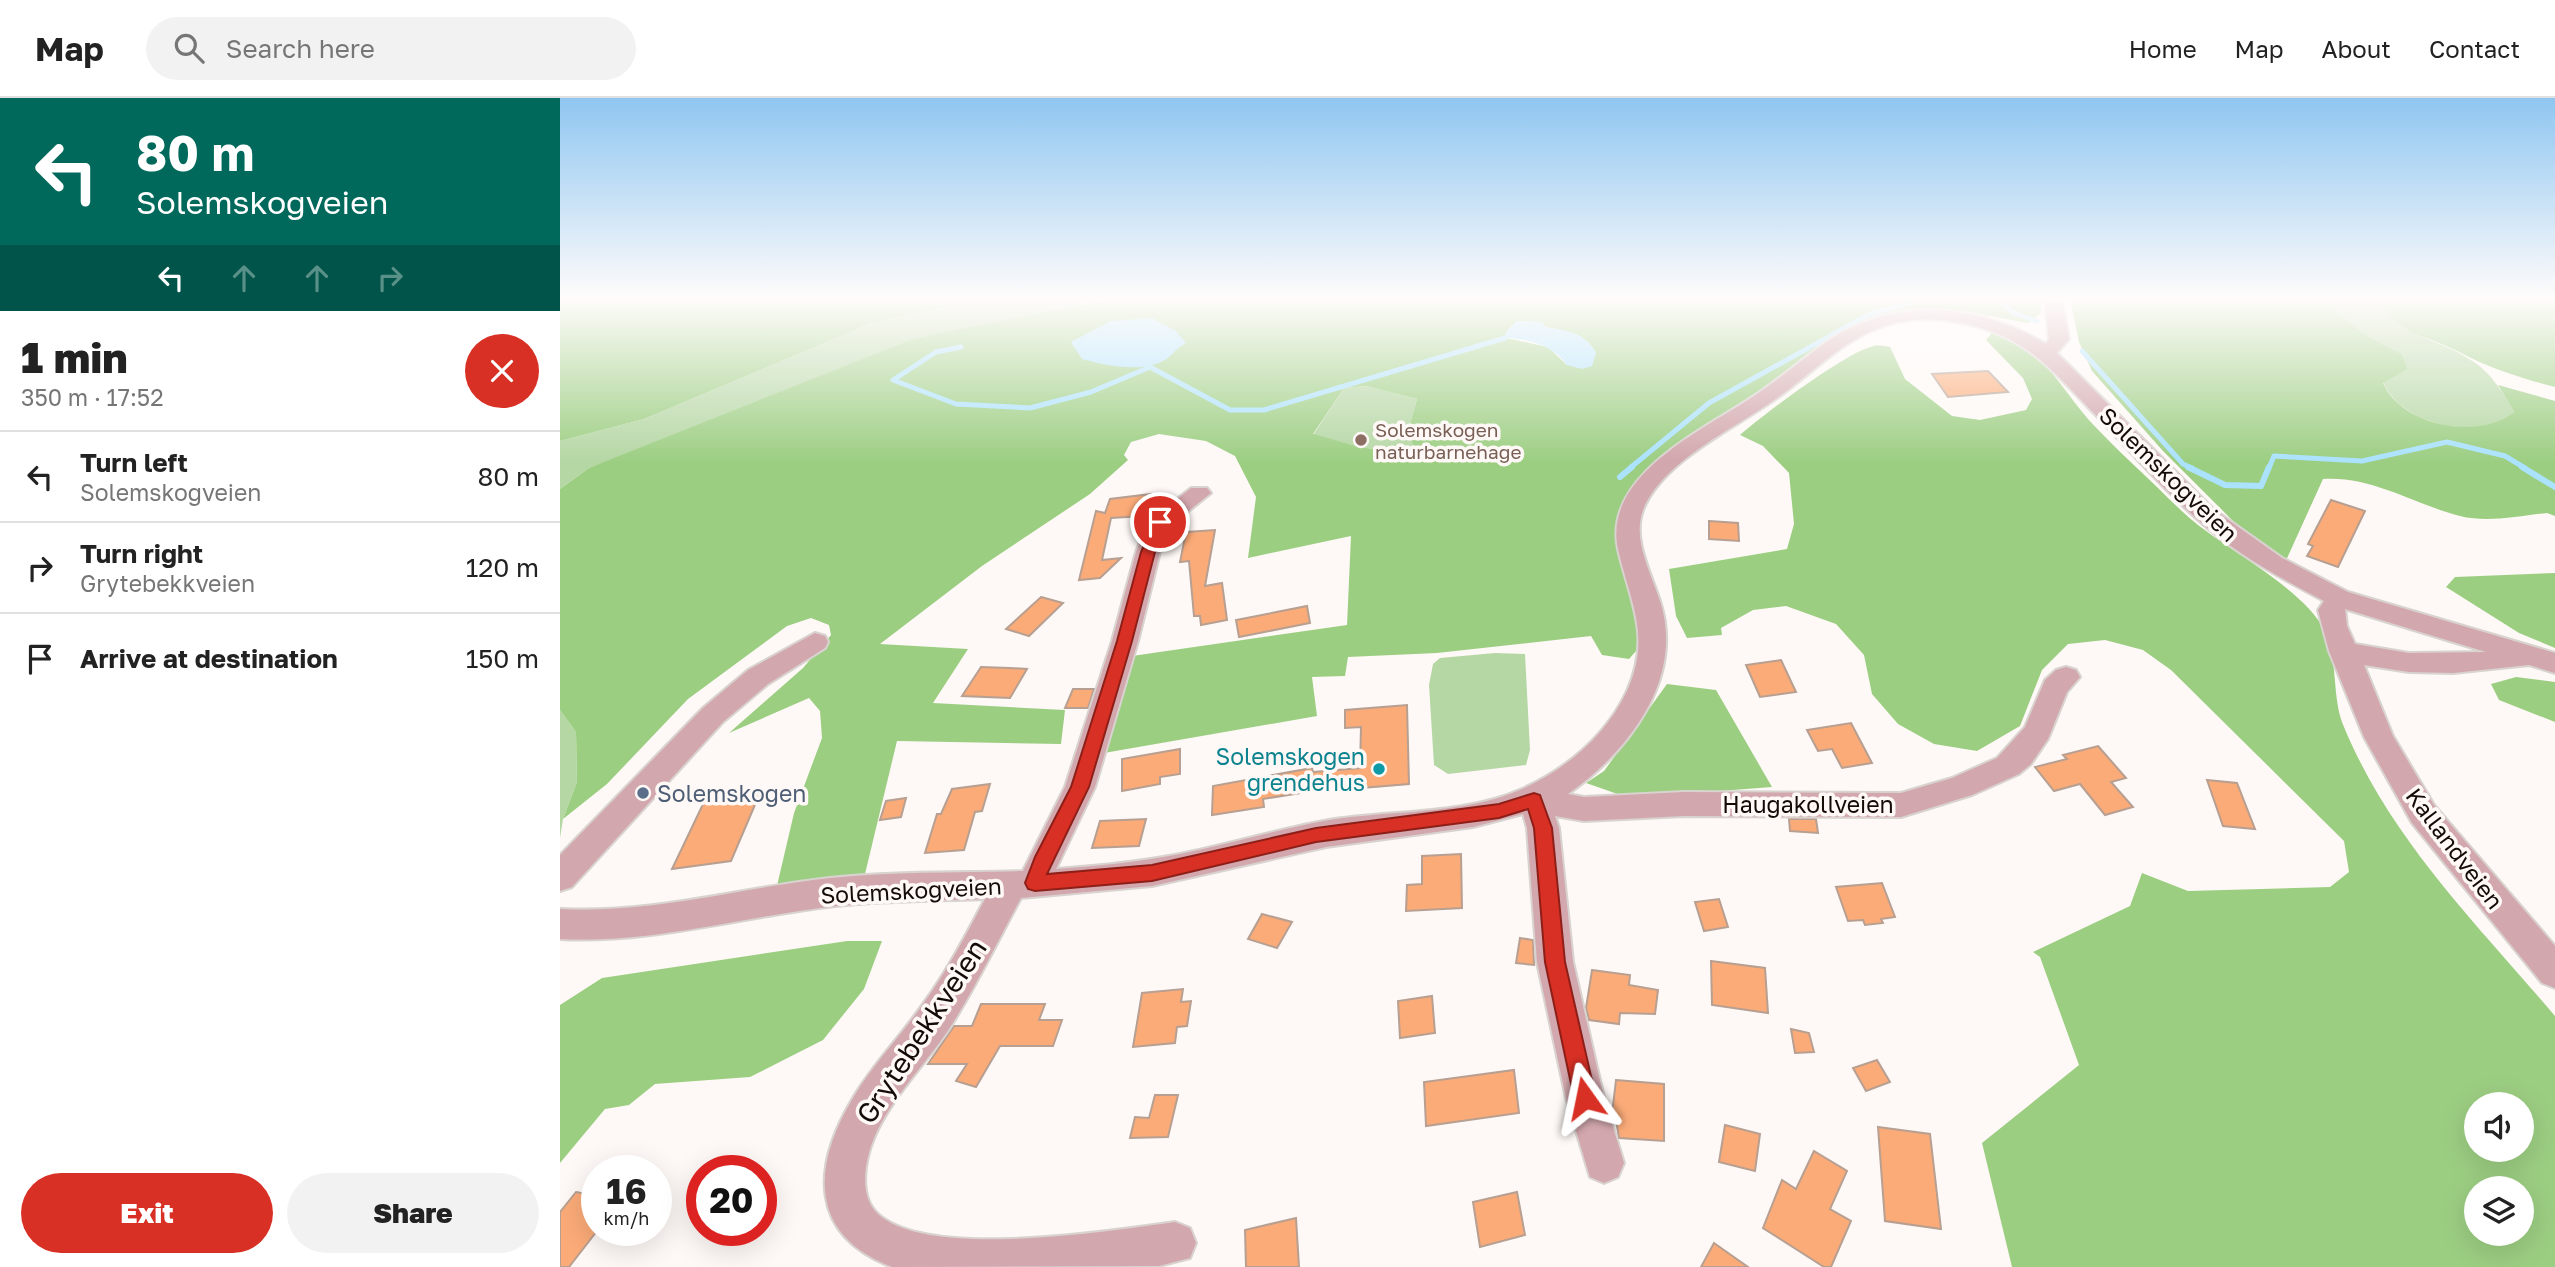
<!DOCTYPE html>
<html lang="en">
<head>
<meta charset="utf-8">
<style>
	:root { --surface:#fff; --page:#f2f2f2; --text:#222; --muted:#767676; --line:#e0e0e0; --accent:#d93025 }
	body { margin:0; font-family:"Golos Text",sans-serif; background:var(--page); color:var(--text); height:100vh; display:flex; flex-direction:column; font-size:26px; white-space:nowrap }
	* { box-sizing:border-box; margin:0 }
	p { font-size:23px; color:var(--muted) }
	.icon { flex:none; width:38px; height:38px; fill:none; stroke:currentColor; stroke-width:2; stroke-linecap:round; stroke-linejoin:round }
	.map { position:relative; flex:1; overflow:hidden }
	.drawer { display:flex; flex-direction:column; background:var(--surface); width:560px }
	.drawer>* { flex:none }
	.guide { background:#00695c; color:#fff; overflow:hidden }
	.buttons { position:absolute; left:1904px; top:994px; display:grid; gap:14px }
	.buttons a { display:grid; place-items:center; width:70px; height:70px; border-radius:50%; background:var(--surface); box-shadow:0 7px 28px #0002; font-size:35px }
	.speed { position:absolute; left:21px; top:1057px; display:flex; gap:14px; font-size:35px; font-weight:700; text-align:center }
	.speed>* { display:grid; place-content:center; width:91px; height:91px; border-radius:50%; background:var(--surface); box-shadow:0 7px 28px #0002; line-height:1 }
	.speed small { font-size:18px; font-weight:400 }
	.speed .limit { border:10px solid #d22; background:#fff; color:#111 }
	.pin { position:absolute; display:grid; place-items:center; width:60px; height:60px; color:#fff; margin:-30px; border:4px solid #fff; border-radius:50%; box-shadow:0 2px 7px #0007 }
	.me { position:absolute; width:77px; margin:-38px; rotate:348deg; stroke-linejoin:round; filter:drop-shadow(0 0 5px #0008) }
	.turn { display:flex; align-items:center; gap:24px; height:147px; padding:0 21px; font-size:32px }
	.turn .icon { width:91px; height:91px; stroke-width:2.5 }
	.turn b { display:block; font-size:49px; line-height:60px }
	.lanes { display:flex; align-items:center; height:66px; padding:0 21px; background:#0003; justify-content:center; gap:35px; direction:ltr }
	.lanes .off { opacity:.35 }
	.round { display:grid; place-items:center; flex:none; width:74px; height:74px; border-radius:37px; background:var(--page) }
	.overview { display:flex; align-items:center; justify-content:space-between; height:119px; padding:0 21px }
	h1 { font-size:42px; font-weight:800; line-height:52px }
	.primary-button { display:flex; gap:14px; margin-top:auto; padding:14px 21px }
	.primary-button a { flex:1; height:80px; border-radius:42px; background:var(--accent); color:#fff; font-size:28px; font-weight:800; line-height:80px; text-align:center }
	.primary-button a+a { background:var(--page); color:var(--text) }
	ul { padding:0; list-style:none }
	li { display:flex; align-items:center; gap:21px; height:91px; padding:0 21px; border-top:2px solid var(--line) }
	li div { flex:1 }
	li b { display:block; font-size:26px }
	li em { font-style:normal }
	header { display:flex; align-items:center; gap:42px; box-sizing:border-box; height:98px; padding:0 35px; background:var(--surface); border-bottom:2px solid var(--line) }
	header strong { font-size:33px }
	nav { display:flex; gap:38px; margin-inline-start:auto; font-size:24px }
	.search { width:490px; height:63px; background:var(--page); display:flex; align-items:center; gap:18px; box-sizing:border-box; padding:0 24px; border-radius:38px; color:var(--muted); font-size:26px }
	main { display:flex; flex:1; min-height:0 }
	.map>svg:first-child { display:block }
	.green { fill:#b5d7a4 }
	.forest { fill:#9cce82; fill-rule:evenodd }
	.water { fill:#abe2fe }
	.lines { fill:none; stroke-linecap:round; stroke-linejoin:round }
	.stream-far1 { stroke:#abe2fe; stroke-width:5 }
	.stream { stroke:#abe2fe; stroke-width:6 }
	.building { fill:#fbab78; stroke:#b79f91; stroke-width:2 }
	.minor-casing { stroke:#d9d3d0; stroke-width:4 }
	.minor { fill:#d2a7ad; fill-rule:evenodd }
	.route { fill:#d93025; stroke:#8d1f18; stroke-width:2 }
	.education-dot { fill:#8d6e63; stroke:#fef9f6; stroke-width:2.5 }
	.culture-dot { fill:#0f9aa8; stroke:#fef9f6; stroke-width:2.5 }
	.service-dot { fill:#5c6f8a; stroke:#fef9f6; stroke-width:2.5 }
	.labels { text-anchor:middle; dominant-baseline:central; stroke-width:7; stroke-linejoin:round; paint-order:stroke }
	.far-education-label { font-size:19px; fill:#785e54; stroke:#fef9f6; text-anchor:start }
	.street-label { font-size:23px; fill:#140b07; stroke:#fef9f6 }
	.culture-label { font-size:23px; fill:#0d838f; stroke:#fef9f6; text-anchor:end }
	.service-label { font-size:23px; fill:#4e5e75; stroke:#fef9f6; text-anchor:start }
	.near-street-label { font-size:28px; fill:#140b07; stroke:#fef9f6 }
</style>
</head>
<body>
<header>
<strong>Map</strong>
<div class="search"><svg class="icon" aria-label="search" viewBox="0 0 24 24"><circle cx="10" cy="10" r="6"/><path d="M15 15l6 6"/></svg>Search here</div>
<nav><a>Home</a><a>Map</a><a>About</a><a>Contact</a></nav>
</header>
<main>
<section class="drawer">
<div class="guide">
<div class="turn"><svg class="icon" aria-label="left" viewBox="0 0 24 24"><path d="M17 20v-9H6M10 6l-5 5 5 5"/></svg><div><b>80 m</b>Solemskogveien</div></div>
<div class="lanes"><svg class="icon" aria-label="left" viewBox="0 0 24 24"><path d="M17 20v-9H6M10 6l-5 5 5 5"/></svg><svg class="icon off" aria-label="ahead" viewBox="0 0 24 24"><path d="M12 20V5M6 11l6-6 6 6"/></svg><svg class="icon off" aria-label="ahead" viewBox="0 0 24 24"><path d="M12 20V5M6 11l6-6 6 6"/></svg><svg class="icon off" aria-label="right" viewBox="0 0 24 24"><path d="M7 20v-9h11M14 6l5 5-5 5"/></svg></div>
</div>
<div class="overview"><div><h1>1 min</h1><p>350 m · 17:52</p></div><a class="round" style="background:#d93025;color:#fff"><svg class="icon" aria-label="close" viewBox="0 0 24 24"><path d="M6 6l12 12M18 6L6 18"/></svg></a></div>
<ul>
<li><svg class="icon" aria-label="left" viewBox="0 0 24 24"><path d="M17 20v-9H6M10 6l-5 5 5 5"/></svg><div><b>Turn left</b><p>Solemskogveien</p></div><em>80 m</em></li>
<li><svg class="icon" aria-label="right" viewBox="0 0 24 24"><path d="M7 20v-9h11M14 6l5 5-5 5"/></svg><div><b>Turn right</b><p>Grytebekkveien</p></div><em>120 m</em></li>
<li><svg class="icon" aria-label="arrive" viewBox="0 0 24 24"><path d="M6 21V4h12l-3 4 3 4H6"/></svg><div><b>Arrive at destination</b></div><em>150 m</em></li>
</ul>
<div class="primary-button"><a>Exit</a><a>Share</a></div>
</section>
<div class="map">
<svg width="1995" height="1169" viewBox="0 0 1995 1169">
	<rect width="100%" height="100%" fill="#fef9f6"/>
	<g class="green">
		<path d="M427 200H554L523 205 62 358 29 370 0 391V343L84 321 312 225Z"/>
		<path d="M1769 200H1817C1846 243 1875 238 1914 264 1932 276 1943 295 1954 314 1918 344 1842 328 1823 284L1848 271 1842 256C1812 240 1787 230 1769 200Z"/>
		<path d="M808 288 857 301 848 333 858 357 800 349 753 337 784 290Z"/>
		<path d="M935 555 965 556 970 652 966 667 888 676 874 667 869 587 873 566 880 560Z"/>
		<path d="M0 612 16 634 17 684 3 721 0 740Z"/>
	</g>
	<g class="forest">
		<path d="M0 200H427L312 225 84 321 0 343Z"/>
		<path d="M554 200H1481V215L1468 225 1420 216 1355 212 1293 228 1081 377 1066 402 1077 511V552L1069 561 1042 557 1031 538 877 555 788 559 785 578 752 579 757 618 544 655 572 558 787 527 791 438 688 460 696 399 675 358 646 343 599 336 571 344 564 357 568 362 530 396 422 468 320 546 408 551 373 605 505 612 501 646 337 643 305 776 216 792 234 715 262 640 260 613 249 600 169 635 243 570 271 537 269 527 251 520 227 528 128 601 47 686 3 721 17 684 16 634 0 612V391L29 370 353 241ZM957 223 982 224 985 229C1006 233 1025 234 1036 255L1007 267 988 249 946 240V234ZM807 288 857 301 848 333 857 357 800 349 753 336 784 290Z"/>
		<path d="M1510 200H1769C1787 230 1812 240 1842 256L1848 271 1823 285C1842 328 1918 343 1954 314L1938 287 1995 303V418L1987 415C1958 418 1928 425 1900 418 1853 406 1813 378 1763 381L1724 467 1695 445 1603 353 1532 273 1519 244Z"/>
		<path d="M1817 200H1995V289C1960 280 1929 270 1897 253 1859 234 1844 240 1817 200Z"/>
		<path d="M1432 235C1478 243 1500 289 1528 321 1549 344 1573 366 1596 388 1609 401 1623 415 1638 427 1673 454 1744 493 1764 531 1779 561 1771 599 1784 629 1831 742 1917 826 1995 918V1169H1452L1422 1045 1519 967 1480 859 1473 854 1570 808 1582 775 1628 793 1770 789 1789 774 1784 743 1611 572 1583 552 1545 542 1508 546 1482 572 1460 628 1417 653 1374 646 1338 626 1312 596 1304 557 1276 526 1226 508 1193 512 1161 530 1162 537 1127 540 1116 518 1109 471 1227 451 1234 426 1229 375 1203 348 1180 337C1203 317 1287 253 1314 248 1319 247 1325 248 1330 249L1345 281 1392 318 1420 322 1466 312 1472 301 1463 280 1426 242ZM1916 1006H1962V1052H1916ZM1916 1090H1962V1136H1916Z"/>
		<path d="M1995 475V550L1959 535 1886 489 1895 479Z"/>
		<path d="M1956 579 1995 584V624L1939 602 1931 586Z"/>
		<path d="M1107 586 1156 592 1212 689 1069 700 1026 685 1044 673Z"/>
		<path d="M287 843H322L304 891 263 942 190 979 95 986 69 1007 45 1011 0 1065V907L42 880Z"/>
	</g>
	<g class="water">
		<path d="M592 220 616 233 626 245C616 250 613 257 605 262 581 275 547 268 522 261L511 244 551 223Z"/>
		<path d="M957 223 982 224 985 229C1006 233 1025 234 1036 255L1032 268 1022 271 1007 267C993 247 970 241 945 240L946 234Z"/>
	</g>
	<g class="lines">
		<g class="stream-far1">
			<path d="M1435 200 1454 215 1477 223"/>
			<path d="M401 249 376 254 333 282 396 306 470 310 531 294 590 269 670 312H704L945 240"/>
			<path d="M1522 253 1623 366 1632 370"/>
			<path d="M1070 370 1149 305 1308 217 1365 200"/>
			<path d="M1709 370 1714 358 1802 363 1887 344 1945 358 1965 370"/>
		</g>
		<g class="stream">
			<path d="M1628 369 1665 387 1701 388 1709 369"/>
			<path d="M1962 369 1995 389"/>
			<path d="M1060 379 1072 369"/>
		</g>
	</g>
	<g class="building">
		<path d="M1428 273 1448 294 1388 299 1372 276Z"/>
		<path d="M591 396 584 418 551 420 542 462 561 460 540 480 519 482 536 413 545 415 550 401Z"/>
		<path d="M1771 402 1805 413 1778 469 1747 458 1753 448 1748 446Z"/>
		<path d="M1149 423 1178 425 1179 443 1149 441Z"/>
		<path d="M655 432 645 488 662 485 667 522 641 527 640 518H634L629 463 620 464 626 434Z"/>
		<path d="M481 499 503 505 469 538 446 531Z"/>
		<path d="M747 508 750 525 679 539 676 522Z"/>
		<path d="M1221 562 1236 594 1200 599 1186 567Z"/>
		<path d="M421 569 450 570 467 571 450 600 402 598Z"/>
		<path d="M513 591H534L528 610H505Z"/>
		<path d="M847 607 849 686 778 692V689L703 701 704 709 652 717 653 688 752 670 753 674 800 670 801 629 785 630V612Z"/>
		<path d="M1291 625 1312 665 1282 670 1272 651 1258 653 1247 632Z"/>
		<path d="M1538 648 1566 680 1551 684 1573 709 1545 717 1520 686 1494 693 1475 669 1507 661 1503 657Z"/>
		<path d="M620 651V676L600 679V686L562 693V661Z"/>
		<path d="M1647 682 1677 685 1695 731 1663 728Z"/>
		<path d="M430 686 422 713 415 714 404 752 365 755 377 716H381L392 691Z"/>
		<path d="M200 695 171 763 112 771 145 702Z"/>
		<path d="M346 700 341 719 320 722 326 703Z"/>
		<path d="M586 721 579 748 532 750 540 723Z"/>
		<path d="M1229 721H1256L1258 735 1230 733Z"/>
		<path d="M901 756 902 810 846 813 847 787 862 786V758Z"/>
		<path d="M1322 785 1335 819 1321 821 1323 825 1305 827 1303 822 1288 823 1276 789Z"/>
		<path d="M1159 801 1168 829 1144 833 1135 804Z"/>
		<path d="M702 816 732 824 717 850 688 841Z"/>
		<path d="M960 840 973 842 974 867 956 865Z"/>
		<path d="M1151 863 1205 870 1208 915 1152 907Z"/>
		<path d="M1032 872 1070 877 1069 887 1098 892 1095 916 1060 915 1059 926 1029 922 1026 910Z"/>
		<path d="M623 891 621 904 631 903 627 928 617 929 615 945 573 949 582 895Z"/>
		<path d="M872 898 875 935 840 940 838 903Z"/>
		<path d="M421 906H485L479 922H502L493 948H440L416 989 396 983 407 966H368L394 928H412Z"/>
		<path d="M1231 931 1249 935 1254 954 1235 955Z"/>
		<path d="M1317 962 1330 984 1306 993 1293 970Z"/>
		<path d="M954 972 959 1015 866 1028 864 984Z"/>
		<path d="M1056 982 1104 986V1043L1059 1040 1056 1022 1052 1016Z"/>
		<path d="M595 997H618L608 1039 570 1040 575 1019 589 1020Z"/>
		<path d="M1165 1027 1200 1036 1195 1073 1159 1064Z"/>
		<path d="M1318 1029 1370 1036 1381 1131 1325 1123Z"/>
		<path d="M1254 1053 1287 1073 1270 1111 1291 1123 1271 1169H1264L1203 1130 1222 1082 1236 1091Z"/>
		<path d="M16 1094 37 1098V1133L9 1169H0V1114Z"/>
		<path d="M957 1094 965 1137 920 1149 913 1104Z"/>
		<path d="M736 1120 739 1169H686L685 1132Z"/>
		<path d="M1154 1145 1188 1169H1141Z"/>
	</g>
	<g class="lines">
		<g class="minor-casing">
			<g id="minor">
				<path d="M1484 200H1502L1509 241 1497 255 1653 411 1722 460 1788 494 1995 555V575L1969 567 1893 575 1849 574 1804 567 1833 638 1874 707 1995 848V890L1982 885 1852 725 1804 639 1769 553 1758 512 1764 503C1719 479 1674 455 1636 420 1597 385 1562 344 1525 306 1500 280 1478 255 1445 239 1410 223 1367 216 1330 226 1286 238 1253 275 1217 300 1176 330 1103 362 1083 412 1072 441 1091 475 1100 503 1125 580 1069 653 1008 696L1024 699 1124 694 1341 695 1392 680 1437 660 1465 629 1485 582 1496 572 1506 569 1516 572 1520 579 1507 594 1488 641 1471 666 1459 676 1412 697 1341 719 1124 718 1024 723 995 718 999 730 1013 864 1044 1000 1064 1065 1058 1079 1044 1085 1030 1079 1006 1000 977 864 967 730 963 716 913 729 766 749 592 788 461 800C437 844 416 889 389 931 365 967 331 1000 314 1040 305 1062 298 1098 318 1116 368 1162 549 1133 615 1124L630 1130 636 1145 630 1160 599 1168 332 1169C248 1137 252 1068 293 1000 313 966 341 938 363 906 387 873 406 837 425 801 363 803 300 803 239 813 158 825 82 845 0 841V811C93 816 179 790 270 780 334 773 399 775 463 773L505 689 552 543 576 454 588 424 631 390H647L651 395 611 427 600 454 578 543 535 689 496 771C538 768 579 764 620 756 670 746 719 731 769 722 831 712 904 717 962 691 1006 671 1046 638 1067 593 1092 538 1070 504 1058 451 1042 377 1145 331 1194 298 1221 280 1246 258 1272 240 1341 198 1419 206 1486 246L1489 241ZM1785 511 1926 554 1849 555 1795 546 1787 528Z"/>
				<path d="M255 535 265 538 268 544 265 550 208 586 163 624 12 789 0 793V757L143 610 188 572Z"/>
			</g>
		</g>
		<use href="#minor" class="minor"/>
	</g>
	<linearGradient id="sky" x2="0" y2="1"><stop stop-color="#8fc6f1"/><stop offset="0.55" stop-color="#fffcfb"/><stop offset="1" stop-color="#fffcfb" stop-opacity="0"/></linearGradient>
	<rect width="1995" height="364" fill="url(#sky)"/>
	<path class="route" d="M595 421 607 424 595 454 572 543 529 689 487 776 592 767 756 730 939 706 974 695 980 697 992 730 1005 864 1036 1000 1032 1008 1025 1011 1017 1008 1014 1000 985 864 974 730 968 711 939 720 756 744 592 783 475 793 468 791 465 785 475 759 511 689 557 543 581 454Z"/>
	<circle class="education-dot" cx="801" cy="342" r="7"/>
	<circle class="culture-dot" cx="819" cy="671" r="7"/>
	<circle class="service-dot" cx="83" cy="695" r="7"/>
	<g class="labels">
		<g class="far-education-label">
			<text x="815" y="331">Solemskogen<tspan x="815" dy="22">naturbarnehage</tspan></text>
		</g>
		<g class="street-label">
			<text transform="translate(1609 376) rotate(44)">Solemskogveien</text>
			<text x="1248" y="706">Haugakollveien</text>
			<text transform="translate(1895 750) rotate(53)">Kallandveien</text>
			<text transform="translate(351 792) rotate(-3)">Solemskogveien</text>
		</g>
		<g class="culture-label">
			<text x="805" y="658">Solemskogen<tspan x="805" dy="26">grendehus</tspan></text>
		</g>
		<g class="service-label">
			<text x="97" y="695">Solemskogen</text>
		</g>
		<g class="near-street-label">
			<text transform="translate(361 933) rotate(-57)">Grytebekkveien</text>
		</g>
	</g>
</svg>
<div class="buttons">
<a><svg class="icon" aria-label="sound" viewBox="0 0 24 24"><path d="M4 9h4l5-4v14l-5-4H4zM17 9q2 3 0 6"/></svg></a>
<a><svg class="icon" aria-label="layers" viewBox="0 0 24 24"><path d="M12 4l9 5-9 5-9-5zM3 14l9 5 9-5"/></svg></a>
</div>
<div class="speed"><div>16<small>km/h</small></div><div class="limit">20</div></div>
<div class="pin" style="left:600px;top:424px;background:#d93025"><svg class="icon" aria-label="arrive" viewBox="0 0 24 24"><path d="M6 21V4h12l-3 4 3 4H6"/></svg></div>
<svg class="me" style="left:1025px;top:1000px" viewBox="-20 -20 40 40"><path d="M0-17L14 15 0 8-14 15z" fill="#d93025" stroke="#fff" stroke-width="4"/></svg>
</div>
</main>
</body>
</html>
